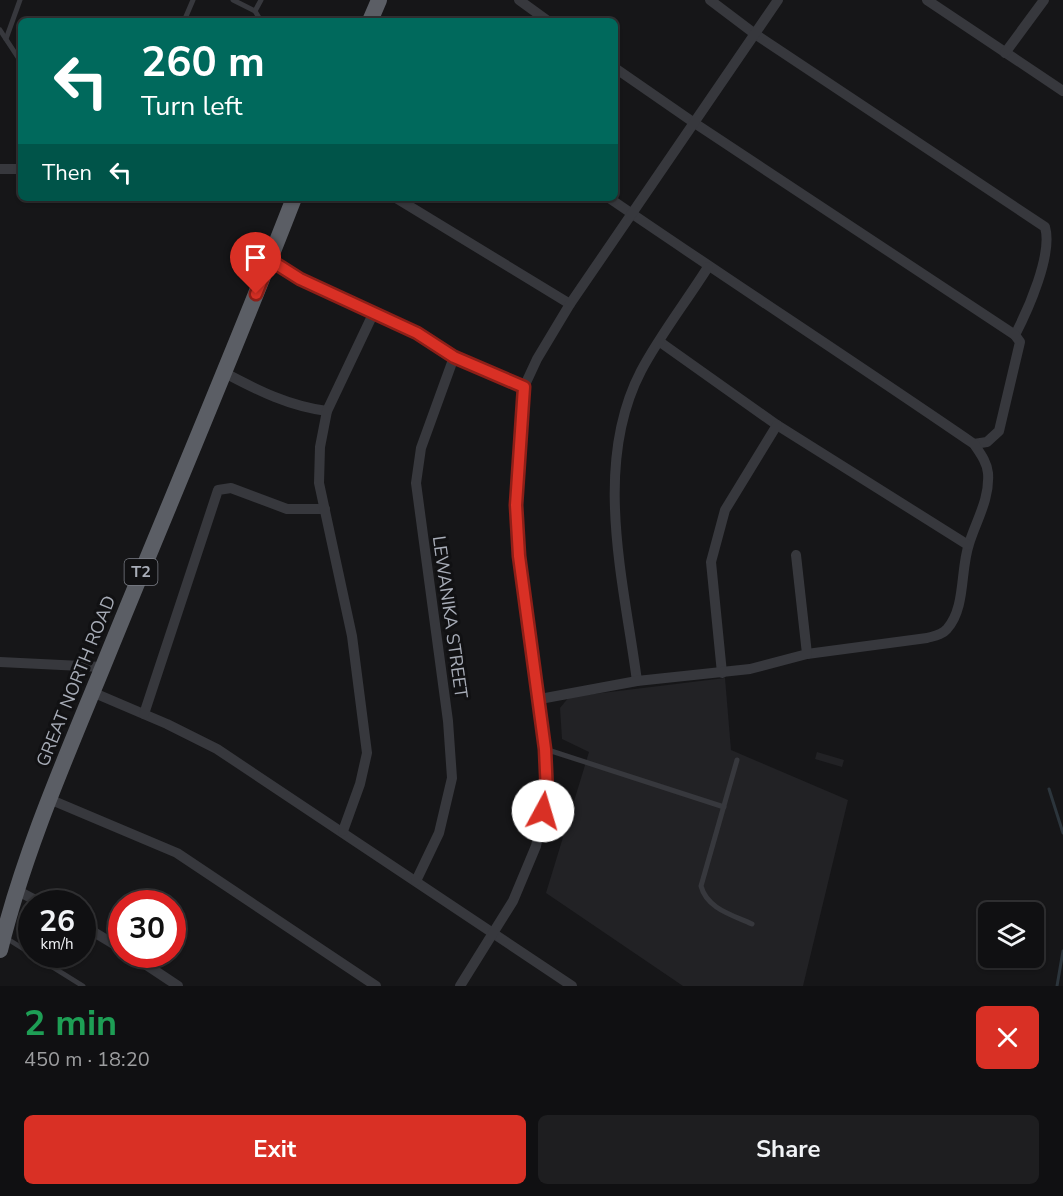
<!DOCTYPE html>
<html lang="en">
<head>
<meta charset="utf-8">
<style>
	:root { --surface:#101012; --page:#1e1e20; --text:#f1f3f6; --muted:#9c9d9f; --line:#303032; --accent:#d93025 }
	body { margin:0; font-family:"Nunito Sans",sans-serif; background:var(--page); color:var(--text); height:100vh; display:flex; flex-direction:column; font-size:22px; white-space:nowrap }
	* { box-sizing:border-box; margin:0 }
	p { font-size:20px; color:var(--muted) }
	.icon { flex:none; width:33px; height:33px; fill:none; stroke:currentColor; stroke-width:2; stroke-linecap:round; stroke-linejoin:round }
	.map { position:relative; height:986px; overflow:hidden }
	.drawer { display:flex; flex-direction:column; background:var(--surface); flex:1 }
	.drawer>* { flex:none }
	.guide { position:absolute; left:18px; top:18px; width:600px; height:183px; border-radius:9px; box-shadow:0 2px 4px #0004,0 0 0 2px var(--line); background:#00695c; color:#fff; overflow:hidden }
	.tools { position:absolute; left:978px; top:902px; display:grid; gap:12px }
	.tools a { display:grid; place-items:center; width:66px; height:66px; border-radius:9px; background:var(--surface); box-shadow:0 2px 4px #0004,0 0 0 2px var(--line); font-size:30px }
	.speed { position:absolute; left:18px; top:890px; display:flex; gap:12px; font-size:30px; font-weight:700; text-align:center }
	.speed>* { display:grid; place-content:center; width:78px; height:78px; border-radius:50%; background:var(--surface); box-shadow:0 2px 4px #0004,0 0 0 2px var(--line); line-height:1 }
	.speed small { font-size:15px; font-weight:400 }
	.speed .limit { border:9px solid #d22; background:#fff; color:#111 }
	.pin { position:absolute; display:grid; place-items:center; width:51px; height:51px; color:#fff; margin:-62px -26px; border-radius:50% 50% 50% 0; rotate:-45deg; box-shadow:0 0 6px #0007 }
	.pin .icon { rotate:45deg }
	.me { position:absolute; width:66px; margin:-33px; rotate:6deg; stroke-linejoin:round; filter:drop-shadow(0 0 4px #0008) }
	.turn { display:flex; align-items:center; gap:21px; height:126px; padding:0 24px; font-size:27px }
	.turn .icon { width:78px; height:78px; stroke-width:2.5 }
	.turn b { display:block; font-size:42px; line-height:51px }
	.then { display:flex; align-items:center; height:57px; padding:0 24px; background:#0003; gap:12px; font-size:22px }
	.round { display:grid; place-items:center; flex:none; width:63px; height:63px; border-radius:9px; background:var(--page) }
	.summary { display:flex; align-items:center; justify-content:space-between; height:102px; padding:0 24px }
	h1 { font-size:36px; font-weight:700; line-height:45px; color:#1e9e55 }
	.primary-button { display:flex; gap:12px; margin-top:auto; padding:12px 24px }
	.primary-button a { flex:1; height:69px; border-radius:9px; background:var(--accent); color:#fff; font-size:24px; font-weight:700; line-height:69px; text-align:center }
	.primary-button a+a { background:var(--page); color:var(--text) }
	.map>svg:first-child { display:block }
	.built { fill:#222225 }
	.lines { fill:none; stroke-linecap:round; stroke-linejoin:round }
	.stream { stroke:#2c353c; stroke-width:3 }
	.service { stroke:#37383d; stroke-width:5 }
	.minor { stroke:#37383d; stroke-width:10 }
	.trunk { stroke:#5b5e65; stroke-width:16 }
	.route-casing { stroke:#8d1f18; stroke-width:15 }
	.route { stroke:#d93025; stroke-width:10 }
	.labels { text-anchor:middle; dominant-baseline:central; stroke-width:6; stroke-linejoin:round; paint-order:stroke }
	.shield { fill:#111113; stroke:#7b7e86; stroke-width:1.5 }
	.shield-label { font-size:16px; font-weight:bold; fill:#a8adb8 }
	.street-label { font-size:18px; fill:#a8adb8; stroke:#111113 }
</style>
</head>
<body>
<div class="map">
<svg width="1063" height="986" viewBox="0 0 1063 986">
	<rect width="100%" height="100%" fill="#161618"/>
	<g class="built">
		<path d="M725 678 731 750 848 800 803 986H683L546 893 589 752 562 739 560 708 569 697Z"/>
		<path d="M817 752 844 760 842 767 815 759Z"/>
	</g>
	<g class="lines">
		<g class="stream">
			<path d="M1049 789 1063 833"/>
			<path d="M1057 986 1063 951"/>
		</g>
		<g class="service">
			<path d="M233 0 255 11 261 21"/>
			<path d="M255 11 261 0"/>
			<path d="M184 21 193 0"/>
			<path d="M0 30 21 62"/>
			<path d="M6 39 20 0"/>
			<path d="M545 749 724 807"/>
			<path d="M737 760 701 886C707 909 733 915 752 924"/>
			<path d="M6 938 83 986"/>
		</g>
		<g class="minor">
			<path d="M519 0 548 21"/>
			<path d="M710 0 755 34 1045 227C1053 254 1028 310 1015 335"/>
			<path d="M927 0 1063 91"/>
			<path d="M1005 53 1044 0"/>
			<path d="M615 68 693 122 1015 335 1020 342 999 431 987 442 974 444"/>
			<path d="M0 169H21"/>
			<path d="M396 198 570 304"/>
			<path d="M609 198C730 281 853 361 974 444 980 453 987 462 988 473 990 499 976 521 969 544 960 570 966 608 947 629 942 635 934 636 927 638L807 654"/>
			<path d="M270 260 300 279 374 312"/>
			<path d="M660 342 777 425 968 545"/>
			<path d="M225 373C259 391 289 406 327 411"/>
			<path d="M0 662 102 667"/>
			<path d="M722 673 711 562 725 510 777 425"/>
			<path d="M637 681C624 582 592 465 641 371 660 335 686 302 708 267"/>
			<path d="M92 692 167 724 217 749 572 986"/>
			<path d="M540 699 637 681 750 669 807 654 796 555"/>
			<path d="M144 714 218 490 231 488 287 509H325"/>
			<path d="M49 799 177 853 376 986"/>
			<path d="M343 831 360 784 367 753 352 636 319 483 320 447 327 411 374 312 417 333 454 357 524 387"/>
			<path d="M416 881 439 833 452 778 448 721 416 483 421 448 454 357"/>
			<path d="M18 891 41 903"/>
			<path d="M82 925 122 949"/>
			<path d="M130 954 178 986"/>
			<path d="M460 986 513 901 536 846 547 793 540 699 518 556 516 505 524 387 537 359 570 304 778 0"/>
		</g>
		<g class="trunk">
			<path d="M370 21 379 0"/>
			<path d="M0 950C24 852 66 757 104 664 167 509 233 355 294 198"/>
		</g>
	</g>
	<g class="lines">
		<g class="route-casing">
			<path id="route" d="M256 294 270 260 300 279 417 333 454 357 524 387 516 505 519 556 545 749 547 793 543 811"/>
		</g>
		<use href="#route" class="route"/>
	</g>
	<g class="labels">
		<rect class="shield" x="124.5" y="559" width="33" height="26" rx="4.5"/>
		<g class="shield-label">
			<text x="141" y="572">T2</text>
		</g>
		<g class="street-label">
			<text transform="translate(450 617) rotate(82)">LEWANIKA STREET</text>
			<text transform="translate(76 681) rotate(-68)">GREAT NORTH ROAD</text>
		</g>
	</g>
</svg>
<div class="tools">
<a><svg class="icon" aria-label="layers" viewBox="0 0 24 24"><path d="M12 4l9 5-9 5-9-5zM3 14l9 5 9-5"/></svg></a>
</div>
<div class="speed"><div>26<small>km/h</small></div><div class="limit">30</div></div>
<div class="pin" style="left:256px;top:294px;background:#d93025"><svg class="icon" aria-label="arrive" viewBox="0 0 24 24"><path d="M6 21V4h12l-3 4 3 4H6"/></svg></div>
<svg class="me" style="left:543px;top:811px" viewBox="-20 -20 40 40"><circle r="19" fill="#fff"/><path d="M0-13L10 11 0 6-10 11z" fill="#d93025"/></svg>
<div class="guide">
<div class="turn"><svg class="icon" aria-label="left" viewBox="0 0 24 24"><path d="M17 20v-9H6M10 6l-5 5 5 5"/></svg><div><b>260 m</b>Turn left</div></div>
<div class="then">Then<svg class="icon" aria-label="left" viewBox="0 0 24 24"><path d="M17 20v-9H6M10 6l-5 5 5 5"/></svg></div>
</div>
</div>
<section class="drawer">
<div class="summary"><div><h1>2 min</h1><p>450 m · 18:20</p></div><a class="round" style="background:#d93025;color:#fff"><svg class="icon" aria-label="close" viewBox="0 0 24 24"><path d="M6 6l12 12M18 6L6 18"/></svg></a></div>
<div class="primary-button"><a>Exit</a><a>Share</a></div>
</section>
</body>
</html>
